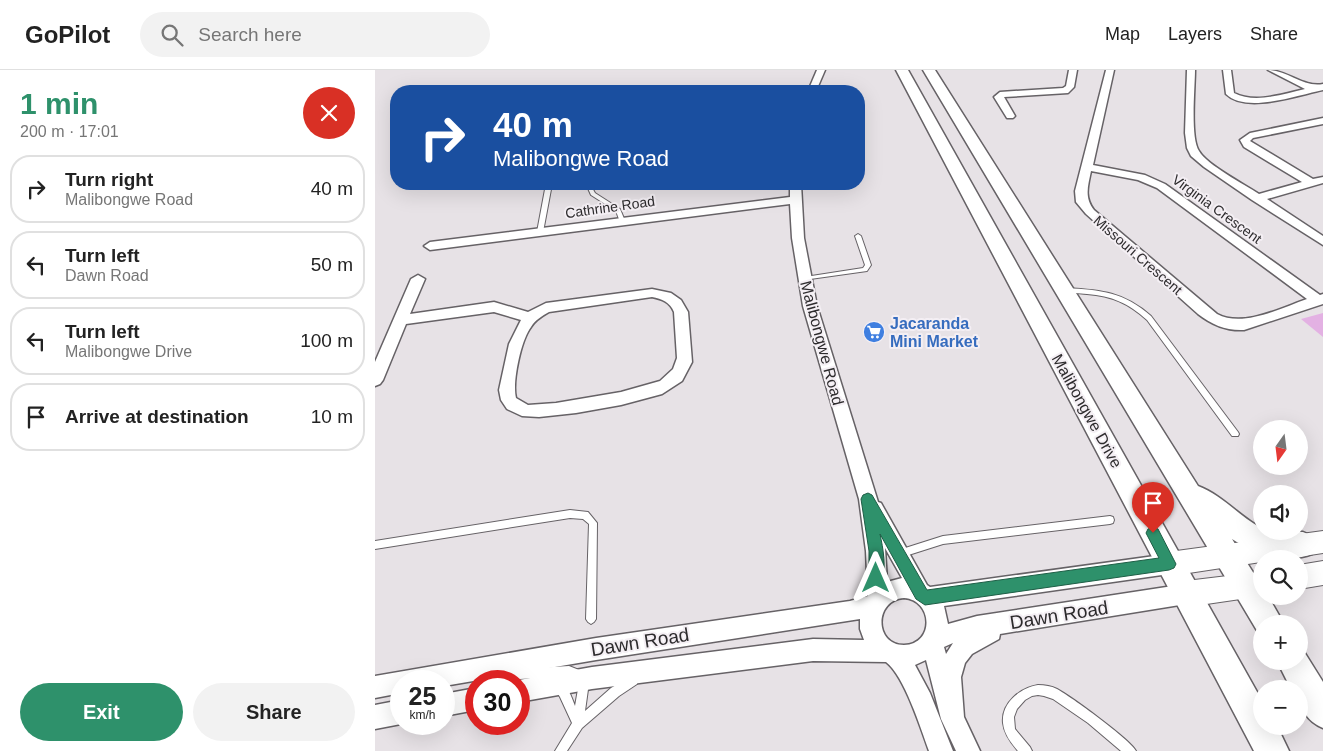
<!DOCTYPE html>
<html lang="en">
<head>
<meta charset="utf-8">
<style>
	:root { --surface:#fff; --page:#f2f2f2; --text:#222; --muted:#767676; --line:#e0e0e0; --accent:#2e916b }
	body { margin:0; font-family:Helvetica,sans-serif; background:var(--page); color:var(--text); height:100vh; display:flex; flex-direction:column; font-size:19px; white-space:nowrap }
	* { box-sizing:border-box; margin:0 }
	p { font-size:16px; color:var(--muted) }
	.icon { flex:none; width:28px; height:28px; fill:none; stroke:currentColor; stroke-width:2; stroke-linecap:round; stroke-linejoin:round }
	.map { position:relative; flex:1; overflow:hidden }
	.sheet { display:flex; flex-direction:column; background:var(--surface); width:375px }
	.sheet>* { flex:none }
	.guide { position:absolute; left:15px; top:15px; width:475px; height:105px; border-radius:20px; box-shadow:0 5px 20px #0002; background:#1a4fa0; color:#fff; overflow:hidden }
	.needle { width:32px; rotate:194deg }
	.buttons { position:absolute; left:878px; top:350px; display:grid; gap:10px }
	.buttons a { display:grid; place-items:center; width:55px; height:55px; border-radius:50%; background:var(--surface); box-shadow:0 5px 20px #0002; font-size:25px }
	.speed { position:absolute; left:15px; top:600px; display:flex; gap:10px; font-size:25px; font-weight:700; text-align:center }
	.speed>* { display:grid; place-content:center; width:65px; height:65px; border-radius:50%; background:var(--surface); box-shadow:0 5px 20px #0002; line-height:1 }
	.speed small { font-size:12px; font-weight:400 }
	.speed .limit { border:8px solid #d22; background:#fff; color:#111 }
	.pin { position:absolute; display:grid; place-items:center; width:42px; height:42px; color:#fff; margin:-51px -21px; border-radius:50% 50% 50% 0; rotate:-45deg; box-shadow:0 0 5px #0007 }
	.pin .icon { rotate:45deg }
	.me { position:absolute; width:55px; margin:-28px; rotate:0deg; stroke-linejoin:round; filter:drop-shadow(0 0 4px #0008) }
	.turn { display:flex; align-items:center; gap:18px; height:105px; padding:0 20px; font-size:22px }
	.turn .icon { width:65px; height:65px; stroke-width:2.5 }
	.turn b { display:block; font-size:35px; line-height:42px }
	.round { display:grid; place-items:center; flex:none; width:52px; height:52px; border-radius:26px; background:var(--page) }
	.overview { display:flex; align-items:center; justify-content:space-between; height:85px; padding:0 20px }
	h1 { font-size:30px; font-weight:600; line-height:38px; color:var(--accent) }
	.action { display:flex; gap:10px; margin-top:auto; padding:10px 20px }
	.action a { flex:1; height:58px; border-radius:30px; background:var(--accent); color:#fff; font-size:20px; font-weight:600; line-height:58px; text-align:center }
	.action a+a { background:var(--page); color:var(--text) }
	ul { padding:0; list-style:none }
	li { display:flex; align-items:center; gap:15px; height:68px; margin:0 10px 8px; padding:0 10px; border:2px solid var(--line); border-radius:20px }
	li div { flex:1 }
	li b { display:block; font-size:19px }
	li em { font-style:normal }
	header { display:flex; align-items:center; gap:30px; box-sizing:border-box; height:70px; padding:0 25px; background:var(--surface); border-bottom:1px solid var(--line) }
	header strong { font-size:24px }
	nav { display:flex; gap:28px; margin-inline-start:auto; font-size:18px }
	.search { width:350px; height:45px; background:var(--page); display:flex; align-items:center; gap:12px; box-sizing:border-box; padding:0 18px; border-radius:28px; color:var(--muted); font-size:19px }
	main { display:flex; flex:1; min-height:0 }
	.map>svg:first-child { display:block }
	.building { fill:#e3b1e3 }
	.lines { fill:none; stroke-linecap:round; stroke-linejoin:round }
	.service-casing { stroke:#666266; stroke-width:2 }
	.minor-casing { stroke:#666266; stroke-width:3 }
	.tertiary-casing { stroke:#666266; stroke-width:2 }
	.secondary-casing { stroke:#666266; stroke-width:3 }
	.service { fill:#fff; fill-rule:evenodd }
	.minor { fill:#fff; fill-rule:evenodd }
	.tertiary { fill:#fff; fill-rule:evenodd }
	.secondary { fill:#fff; fill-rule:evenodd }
	.route { fill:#2e916b; stroke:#1e5e46 }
	.labels { text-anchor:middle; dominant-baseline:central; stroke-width:4; stroke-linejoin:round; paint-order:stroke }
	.far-street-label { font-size:14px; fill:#2d2b2d; stroke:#f4eff4 }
	.shop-label { font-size:16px; font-weight:bold; fill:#366cbe; stroke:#f4eff4; text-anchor:start }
	.street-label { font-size:16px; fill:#2d2b2d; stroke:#f4eff4 }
	.near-street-label { font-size:19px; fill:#2d2b2d; stroke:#f4eff4 }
</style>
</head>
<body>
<header>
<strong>GoPilot</strong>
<div class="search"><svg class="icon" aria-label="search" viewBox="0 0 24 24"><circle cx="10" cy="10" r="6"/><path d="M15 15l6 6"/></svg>Search here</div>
<nav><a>Map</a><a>Layers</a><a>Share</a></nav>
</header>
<main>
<section class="sheet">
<div class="overview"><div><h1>1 min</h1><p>200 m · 17:01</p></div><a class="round" style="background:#d93025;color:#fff"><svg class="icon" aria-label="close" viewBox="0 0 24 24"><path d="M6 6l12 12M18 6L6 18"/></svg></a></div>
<ul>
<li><svg class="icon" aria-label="right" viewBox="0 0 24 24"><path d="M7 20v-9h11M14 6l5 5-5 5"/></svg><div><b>Turn right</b><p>Malibongwe Road</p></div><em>40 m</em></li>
<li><svg class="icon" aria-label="left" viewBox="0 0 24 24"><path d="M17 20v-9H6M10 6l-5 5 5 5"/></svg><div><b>Turn left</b><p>Dawn Road</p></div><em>50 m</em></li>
<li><svg class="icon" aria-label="left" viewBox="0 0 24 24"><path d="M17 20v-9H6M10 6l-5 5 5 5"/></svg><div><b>Turn left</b><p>Malibongwe Drive</p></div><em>100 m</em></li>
<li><svg class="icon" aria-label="arrive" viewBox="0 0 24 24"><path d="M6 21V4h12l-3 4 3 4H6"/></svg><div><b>Arrive at destination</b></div><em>10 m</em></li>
</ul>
<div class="action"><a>Exit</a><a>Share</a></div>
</section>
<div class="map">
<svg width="948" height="681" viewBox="0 0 948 681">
	<rect width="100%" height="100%" fill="#e7e2e6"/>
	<path class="building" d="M948 243V267L926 249Z"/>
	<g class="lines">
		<g class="service-casing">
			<g id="service">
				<path d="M171 114H177L168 162 165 164 162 162Z"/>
				<path d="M211 114H215L220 123 245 139 250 151 249 152H245L241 141 216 125Z"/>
				<path d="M483 164 486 166 496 195 492 201 428 210V208L430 207 488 198 490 195 480 166Z"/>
				<path d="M691 218C726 220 749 222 776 246L863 362 864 364 863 366H857L772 250C753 233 737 226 712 224 704 223 696 223 689 221V219Z"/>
				<path d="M195 440 213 442 222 453 221 549 219 552 216 554 213 552 211 549 214 454 208 449 195 448 0 479V471Z"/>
				<path d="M735 446 738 447 739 450 738 453 735 454 568 474 524 488 521 487 519 484 521 481 524 480 568 466Z"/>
				<path d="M194 596 204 600 205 604 204 608 200 609 193 606 127 610 123 609 122 605 123 601 127 600Z"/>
				<path d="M258 605 262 606 263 610 262 614 244 626 207 658 192 681H180L197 653 185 627 178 616 179 612 183 611C193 615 196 626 200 636L205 608 209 607 213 608 214 612 210 641 236 618Z"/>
				<path d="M663 615C670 615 676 616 682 619 695 626 756 670 761 681H746L713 653 678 629 669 626 663 625 657 626 650 630 642 639 639 647 640 659 655 677 657 681H643C636 673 629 664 628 653 626 633 645 618 663 615Z"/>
			</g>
		</g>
		<g class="minor-casing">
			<g id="minor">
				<path d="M442 0H450L441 21H433Z"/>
				<path d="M694 0H702L699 17 693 23 629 27 640 46 638 48H632L619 27 625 22 688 18 691 16Z"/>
				<path d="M731 0H739L718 95 770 105 790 114 945 225 948 224V234L869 260C852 261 837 255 823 244L711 144 701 132 700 121ZM716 101 763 110 782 118 932 229C906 238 868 258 842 244L719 140C709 127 713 116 716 101Z"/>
				<path d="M812 0H820C820 17 815 68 824 81 832 95 869 114 884 124L927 112 869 77 865 70 875 63 948 48V54L878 68 875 71 938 109 948 107V113L892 129 948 166V175L877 130 829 97 816 86 812 78 810 63Z"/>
				<path d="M848 0H856L859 23C880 34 908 24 930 19L893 0C912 0 929 18 948 14V20C923 25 871 44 851 24Z"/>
				<path d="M415 114H426L429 168 442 236 503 432 506 433 552 515 555 517 794 484 801 487 804 494 801 501 794 504 569 536 573 554 602 546 811 514 818 517 821 524 818 531 811 534 625 564 624 569 597 584 590 593 586 607 589 647 605 681H581L566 649 551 590 540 595 555 623 578 681H554C546 659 529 605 511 592L438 591 217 619 144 632V611H140L144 610 217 597 438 569 489 570 485 559V549L221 590 69 616V611H26V623L0 628V606L221 568 475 531 493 526 491 481 484 429 428 236 417 168 415 134 55 180 49 176 55 172 415 127ZM510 478 527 508 512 512ZM529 528C558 530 560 574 529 575 499 575 499 530 529 528ZM578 573 571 584 569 577Z"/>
				<path d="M43 205 50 209 35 244 119 232 153 242 171 233 277 219 296 223 306 230 313 242 317 292 307 311 287 324 246 335 201 343 164 347 147 346 132 339 126 330 124 320 134 274 146 250 119 242 31 254 8 310 5 314 0 316V292L36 209ZM277 227C287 229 295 232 299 242L302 288 298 299 285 311 246 322 181 333 153 335 141 328C137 312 146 270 156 257 160 250 167 246 174 242Z"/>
				<path d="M101 618V640L69 646V624Z"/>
				<path d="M26 630V654L0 659V635Z"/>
			</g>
		</g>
		<g class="tertiary-casing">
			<g id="tertiary">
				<path d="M948 461V483L909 489H886V492L794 506 785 502 782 494 785 486 794 482Z"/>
				<path d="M948 491V515L924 519V495Z"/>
				<path d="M886 502V526L811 537 802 533 798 524 802 515 811 511Z"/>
			</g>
		</g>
		<g class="secondary-casing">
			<g id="secondary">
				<path d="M521 0H533L886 629V656H902L914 681H879Z"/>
				<path d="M548 0H560L823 416C847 425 864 446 886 458V461L928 462 937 466 941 475 937 484C912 494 879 483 857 469L886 515V526H893L909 554H886V565L884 564Z"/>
				<path d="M924 579 928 580 948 612V658C931 651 924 637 924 619H916L902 591H924Z"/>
			</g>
		</g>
		<use href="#service" class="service"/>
		<use href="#minor" class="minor"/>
		<use href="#tertiary" class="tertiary"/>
		<use href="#secondary" class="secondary"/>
	</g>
	<path class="route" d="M493 423 497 425 552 520 784 488 771 463 773 459 778 457 783 459 801 494 799 498 794 500 550 535 541 529 505 464C508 478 512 499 506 512L501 514 496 512 494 508V481L486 429 488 425Z"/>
	<defs>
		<g id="supermarket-disc" transform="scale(1.125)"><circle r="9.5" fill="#3f7fe0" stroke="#f4eff4"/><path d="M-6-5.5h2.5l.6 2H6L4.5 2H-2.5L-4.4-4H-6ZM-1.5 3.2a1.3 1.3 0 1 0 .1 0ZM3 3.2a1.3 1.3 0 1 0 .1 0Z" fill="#fff"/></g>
	</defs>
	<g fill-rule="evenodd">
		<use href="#supermarket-disc" x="499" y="262"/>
	</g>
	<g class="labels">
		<g class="far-street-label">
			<text transform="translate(235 137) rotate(-8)">Cathrine Road</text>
			<text transform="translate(842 139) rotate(36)">Virginia Crescent</text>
			<text transform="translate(763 185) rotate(41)">Missouri Crescent</text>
		</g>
		<g class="shop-label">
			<text x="515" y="253">Jacaranda<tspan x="515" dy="18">Mini Market</tspan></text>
		</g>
		<g class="street-label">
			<text transform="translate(447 273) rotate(75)">Malibongwe Road</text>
			<text transform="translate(712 341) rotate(61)">Malibongwe Drive</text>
		</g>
		<g class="near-street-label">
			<text transform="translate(684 545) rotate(-9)">Dawn Road</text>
			<text transform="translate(265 572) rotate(-9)">Dawn Road</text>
		</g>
	</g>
</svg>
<div class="buttons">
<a><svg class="needle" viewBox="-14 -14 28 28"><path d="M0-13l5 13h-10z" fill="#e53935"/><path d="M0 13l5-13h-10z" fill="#767676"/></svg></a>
<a><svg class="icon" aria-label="sound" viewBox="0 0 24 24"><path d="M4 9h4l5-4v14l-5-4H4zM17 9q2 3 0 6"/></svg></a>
<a><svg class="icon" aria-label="search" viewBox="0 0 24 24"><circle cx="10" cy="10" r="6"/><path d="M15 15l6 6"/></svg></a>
<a>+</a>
<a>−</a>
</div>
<div class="speed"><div>25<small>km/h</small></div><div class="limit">30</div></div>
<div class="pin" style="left:778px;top:463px;background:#d93025"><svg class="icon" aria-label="arrive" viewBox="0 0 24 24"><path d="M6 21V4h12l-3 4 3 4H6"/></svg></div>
<svg class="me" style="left:501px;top:508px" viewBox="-20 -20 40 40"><path d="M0-17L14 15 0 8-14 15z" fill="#2e916b" stroke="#fff" stroke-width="4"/></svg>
<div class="guide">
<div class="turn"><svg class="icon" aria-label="right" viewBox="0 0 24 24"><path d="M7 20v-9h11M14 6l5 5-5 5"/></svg><div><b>40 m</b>Malibongwe Road</div></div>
</div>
</div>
</main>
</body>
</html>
